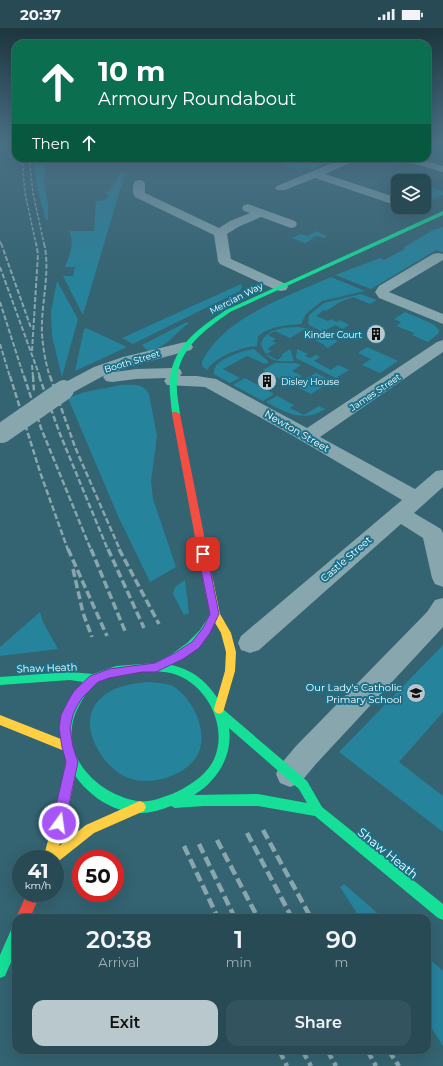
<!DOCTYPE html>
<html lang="en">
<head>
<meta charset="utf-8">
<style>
	:root { --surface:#274a55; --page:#33545f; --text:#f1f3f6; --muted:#a4b3b9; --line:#43626c; --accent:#b8c8cd }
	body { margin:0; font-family:Montserrat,sans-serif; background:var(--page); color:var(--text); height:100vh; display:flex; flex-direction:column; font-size:15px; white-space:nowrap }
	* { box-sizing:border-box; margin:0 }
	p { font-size:13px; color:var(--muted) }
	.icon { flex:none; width:22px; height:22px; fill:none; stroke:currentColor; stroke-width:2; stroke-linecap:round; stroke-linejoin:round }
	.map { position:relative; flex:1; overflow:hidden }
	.drawer { position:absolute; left:12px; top:886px; width:419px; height:140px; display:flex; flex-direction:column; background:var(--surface); border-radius:12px; box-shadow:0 4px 16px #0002,0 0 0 1px var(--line) }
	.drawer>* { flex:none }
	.hud { position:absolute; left:12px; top:12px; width:419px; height:122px; border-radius:12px; box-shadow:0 4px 16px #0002,0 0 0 1px var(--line); background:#0b6e4f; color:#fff; overflow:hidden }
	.buttons { position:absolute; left:391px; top:146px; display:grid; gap:8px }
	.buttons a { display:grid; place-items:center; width:40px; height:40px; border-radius:8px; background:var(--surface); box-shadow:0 4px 16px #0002,0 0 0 1px var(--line); font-size:20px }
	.speed { position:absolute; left:12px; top:822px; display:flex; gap:8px; font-size:20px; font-weight:700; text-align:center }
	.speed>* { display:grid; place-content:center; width:52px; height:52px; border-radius:50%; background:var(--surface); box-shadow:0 4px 16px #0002,0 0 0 1px var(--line); line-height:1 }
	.speed small { font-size:10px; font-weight:400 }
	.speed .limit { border:6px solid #d22; background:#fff; color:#111 }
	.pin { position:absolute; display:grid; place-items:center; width:34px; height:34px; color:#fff; margin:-17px; border-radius:8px; box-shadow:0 2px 6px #0006 }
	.me { position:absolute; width:44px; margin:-22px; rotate:14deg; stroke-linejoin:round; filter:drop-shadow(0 0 3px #0008) }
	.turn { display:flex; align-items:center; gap:14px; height:84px; padding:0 20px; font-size:18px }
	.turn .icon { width:52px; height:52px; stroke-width:2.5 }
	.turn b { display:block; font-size:28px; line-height:34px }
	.then { display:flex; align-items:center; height:38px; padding:0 20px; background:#0003; gap:8px; font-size:15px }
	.eta { display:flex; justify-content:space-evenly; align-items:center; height:68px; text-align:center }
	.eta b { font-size:24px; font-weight:600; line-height:28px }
	.action { display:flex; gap:8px; margin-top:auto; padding:8px 20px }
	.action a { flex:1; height:46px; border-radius:12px; background:var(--accent); color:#111; font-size:16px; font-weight:600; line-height:46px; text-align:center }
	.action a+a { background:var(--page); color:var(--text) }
	.status { display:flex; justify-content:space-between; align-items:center; height:28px; padding:0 20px; background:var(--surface); direction:ltr }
	.status svg { height:11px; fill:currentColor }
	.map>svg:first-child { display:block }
	.green { fill:#26839c }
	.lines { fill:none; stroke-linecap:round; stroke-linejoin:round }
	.street { fill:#88a6ae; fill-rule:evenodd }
	.fast { fill:#16e098; fill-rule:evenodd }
	.slow { fill:#ffcf43; fill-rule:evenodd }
	.jam { fill:#f24e42; fill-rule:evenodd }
	.rail-far4 { stroke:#89a6ad; stroke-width:1.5; stroke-dasharray:3.5 1.5; stroke-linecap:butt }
	.rail-far3 { stroke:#89a6ad; stroke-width:2; stroke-dasharray:5 2; stroke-linecap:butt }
	.rail-far2 { stroke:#89a6ad; stroke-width:2.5; stroke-dasharray:6 2.5; stroke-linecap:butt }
	.rail-far1 { stroke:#89a6ad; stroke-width:3.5; stroke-dasharray:8 3.5; stroke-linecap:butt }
	.rail { stroke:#89a6ad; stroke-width:4.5; stroke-dasharray:10 4.5; stroke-linecap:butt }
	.street-bridge { stroke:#88a6ae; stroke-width:20 }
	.route { fill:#a855f7; stroke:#6d37a1 }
	.labels { text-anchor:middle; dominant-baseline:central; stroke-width:4; stroke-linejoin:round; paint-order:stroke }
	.far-street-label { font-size:9px; fill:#fff; stroke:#1b718a }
	.far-poi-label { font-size:9px; fill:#fff; stroke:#1b718a; text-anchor:end }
	.street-label { font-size:10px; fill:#fff; stroke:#1b718a }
	.poi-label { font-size:10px; fill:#fff; stroke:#1b718a; text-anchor:end }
	.near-street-label { font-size:12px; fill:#fff; stroke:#1b718a }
</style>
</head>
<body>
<div class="status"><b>20:37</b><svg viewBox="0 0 49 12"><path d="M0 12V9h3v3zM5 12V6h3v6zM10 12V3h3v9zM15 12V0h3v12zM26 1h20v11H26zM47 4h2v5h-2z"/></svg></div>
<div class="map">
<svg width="443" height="1038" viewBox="0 0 443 1038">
	<rect width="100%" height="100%" fill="#346371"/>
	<g class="green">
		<path d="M436 114 443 115V123L427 129V123L428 122 427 118 438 119 437 116 433 115Z"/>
		<path d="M34 130H50V136H45L44 155 48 177V192H46C40 172 34 151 34 130Z"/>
		<path d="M264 130H334L337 131 312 141 306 139 300 143Z"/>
		<path d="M120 145H125L83 287 63 248H73L75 239H65C70 226 75 216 69 203H94L96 173 105 172 109 167 106 166 115 156Z"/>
		<path d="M424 157 443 163V167L424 176Z"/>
		<path d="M443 199V224L436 222 371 261 335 247 380 230 384 232 405 221 403 220 433 202Z"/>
		<path d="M317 203 327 209 324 210 318 208 311 210 335 219 313 211 305 215 292 210 301 206 307 208Z"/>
		<path d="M331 249 365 263 322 273 306 286 301 296C288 297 268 298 258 309L257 318C239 320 217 328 207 342L202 338V334C223 289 289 268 331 249Z"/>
		<path d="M57 253 78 291 62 349 52 308 51 284Z"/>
		<path d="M241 256 242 259 240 263 133 316 122 310Z"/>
		<path d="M361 266 377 272 370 276 353 269 340 274 326 283 324 282 316 288 328 293 331 291 337 294 340 292 349 297 343 301 335 297 323 304 309 297 308 295 309 287 324 275Z"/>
		<path d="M405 284 433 296 439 302 438 306 428 314 412 307 414 305 396 298 401 294 394 291Z"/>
		<path d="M187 294 189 295C172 307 170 318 148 323L142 317Z"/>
		<path d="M297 299 305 300 338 313 328 320 324 318 325 317 308 309 313 305 305 301 290 310 275 303 268 307 276 311 272 313 276 315 267 321 272 323 266 326 277 332 283 328 281 327 290 321 294 333C277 334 267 334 261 316 266 300 284 300 297 299Z"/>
		<path d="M86 300 125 318V320L75 343 84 301Z"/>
		<path d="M367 319 398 333 380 345 362 337 371 331 358 325Z"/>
		<path d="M254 321 269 334 265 336 247 328 223 341 240 350 230 355 214 346C211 332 242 323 254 321Z"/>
		<path d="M297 321 308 326 305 328 310 330 316 327 320 329 314 333 331 342 338 337 349 342 336 350 296 330Z"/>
		<path d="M275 335H296L301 337 292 343 302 348 290 356 263 342Z"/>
		<path d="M316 345 332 353 311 366 299 360 303 357 299 354Z"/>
		<path d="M245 350 274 366 263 373 233 357Z"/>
		<path d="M121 357C132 357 143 355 149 366L157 408 151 453 153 471 176 539 150 554 118 488 68 370 85 364Z"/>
		<path d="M277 368 294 377 290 380 304 387 319 378 325 381C304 395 286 385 266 374Z"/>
		<path d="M185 552 189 585 184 587 173 566 175 559Z"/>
		<path d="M40 584 43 594 58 621 0 628V619Z"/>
		<path d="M443 617V684L399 734 443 768V804L339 724Z"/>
		<path d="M149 654C156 655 166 655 173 658 195 672 212 710 194 732 182 748 154 756 135 752 106 747 74 697 99 672 111 659 132 655 149 654Z"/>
		<path d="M344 856 383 890H360L340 859Z"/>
		<path d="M427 929 443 943V1018L427 993Z"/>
	</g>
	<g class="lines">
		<g class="street">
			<path d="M344 130H358L357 132 325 146 398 170V178L315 150 285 162H277L275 160 277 158Z"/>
			<path d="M399 130H416L443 138V144L400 132Z"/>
			<path d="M139 152 143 153 145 155V165L219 200 230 193 250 185 244 183 242 180 244 177 248 176 295 193 297 196 295 199 291 200 261 189 238 199 227 206 231 231 286 256 288 259 286 262 281 263 276 262 220 236 218 233 214 207 135 169C132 165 132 157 135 153Z"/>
			<path d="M438 225 443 226V232L389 264 443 286V296L379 270 375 264 379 258 433 226Z"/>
			<path d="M443 312V324L320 409 415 461 436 443 443 442V459L414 485 441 501 443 505V559L435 556 432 550 423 510 401 496 259 622 250 625 241 622 238 615 241 608 402 472 290 406 205 359 167 357 164 353 166 350 136 351 112 354 106 353 103 349 105 347 70 366 64 367 58 366 55 362 58 358 94 339 123 329 185 314 191 316 193 319 191 322 135 337 115 344 136 341 174 340 180 341 182 345 180 348H197L216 351 307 400 437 314Z"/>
			<path d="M443 570V599L316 736 300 755 290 759 280 755 276 746 280 737 296 718 427 584 435 572Z"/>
		</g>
		<g class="fast">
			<path d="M443 183V187L230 284C205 302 177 321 177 355 176 365 179 376 180 386L176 388H173C171 382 171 373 170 366 166 324 194 303 226 282Z"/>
			<path d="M215 582 218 583 220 586C208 609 193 624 171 637 196 642 213 659 224 682L307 753 322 779 443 876V892L438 890 315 788 258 778H204L175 780 171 778C161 782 151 785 141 785 100 785 62 746 60 706 59 688 71 667 83 654L70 652 0 657V649L70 644 93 646 116 638 155 635 172 626 187 615 200 602 212 583ZM156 643C163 644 170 644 177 647 208 659 227 698 215 729 208 747 188 759 172 766 161 770 149 775 137 773 93 765 55 722 79 678 83 670 89 660 97 655 114 643 137 644 156 643ZM229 700 299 761 307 775 258 766 194 767C217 753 233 728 229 700Z"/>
			<path d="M16 900V923L5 948 0 950V927L11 902Z"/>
		</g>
		<g class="slow">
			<path d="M208 548 211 550 213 552 220 586 231 605 236 624 235 643 224 681 223 684 219 686 215 684 214 681 225 643 226 624 221 605 210 586 203 552 205 550Z"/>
			<path d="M0 687 71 715 73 719 71 723 67 724 0 697Z"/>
			<path d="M72 729 76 730 78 734 68 783 59 818 86 797 140 773 144 775 146 779 144 783 94 805 55 836V831H43L56 783 66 734 68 730Z"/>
		</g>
		<g class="jam">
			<path d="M173 384H176L180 386 213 552 211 554H205L203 552 172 386Z"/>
			<path d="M27 865H41L30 890H16Z"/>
		</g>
		<g class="rail-far4">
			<path d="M22 130 25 165 36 216"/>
			<path d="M29 130 33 165 44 216"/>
			<path d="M0 213 1 216"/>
		</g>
		<g class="rail-far3">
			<path d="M1 215 31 300"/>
			<path d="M44 215C50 241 43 268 42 294 41 310 45 334 50 349"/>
			<path d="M0 239 40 349"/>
			<path d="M0 274 24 349"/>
			<path d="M0 316 10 349"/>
			<path d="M32 323 38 226 36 215"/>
			<path d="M32 337 33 349"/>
		</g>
		<g class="rail-far2">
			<path d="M10 348 40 444 68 522"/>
			<path d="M24 348 41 400 91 522"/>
			<path d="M33 348 34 365"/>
			<path d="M39 348 60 406 108 522"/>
			<path d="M50 348 75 419 120 522"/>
		</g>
		<g class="rail-far1">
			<path d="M68 521 107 608"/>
			<path d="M91 521 125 603"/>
			<path d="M108 521 144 600"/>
			<path d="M119 521 159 596"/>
			<path d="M73 541 83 585 92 609"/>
		</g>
		<g class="rail">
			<path d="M263 802 311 890"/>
			<path d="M247 805 292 890"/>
			<path d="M217 812 258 890"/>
			<path d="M199 816 235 890"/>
			<path d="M184 818 218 890"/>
			<path d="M279 1022 287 1038"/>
			<path d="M302 1022 311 1038"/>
			<path d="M327 1022 336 1038"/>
			<path d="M367 1022 376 1038"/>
			<path d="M388 1022 399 1038"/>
		</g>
		<path class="street-bridge" d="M2 405 64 362"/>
	</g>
	<linearGradient id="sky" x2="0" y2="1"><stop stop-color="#1d363e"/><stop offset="0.44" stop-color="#4a7186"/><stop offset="1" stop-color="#4a7186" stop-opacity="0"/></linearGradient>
	<rect width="443" height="257" fill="url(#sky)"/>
	<path class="route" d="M203 523 207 526 219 586 210 605 199 620 183 631 156 644H142L109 650 98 654 82 670 76 680 73 687 70 700 73 719 78 734 65 795 63 799 59 801 54 799 52 795 66 734 62 719 59 700 61 687 68 673 74 663 90 648 109 641 155 635 175 625 192 614 203 600 210 586 198 526Z"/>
	<defs>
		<g id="building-disc" transform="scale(1)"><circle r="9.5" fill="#b8c8cd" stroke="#1b718a"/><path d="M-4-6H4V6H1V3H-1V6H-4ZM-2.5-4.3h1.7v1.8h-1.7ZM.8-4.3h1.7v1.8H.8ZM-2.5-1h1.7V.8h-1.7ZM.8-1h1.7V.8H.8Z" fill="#111"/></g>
		<g id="school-disc" transform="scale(1)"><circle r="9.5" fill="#b8c8cd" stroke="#1b718a"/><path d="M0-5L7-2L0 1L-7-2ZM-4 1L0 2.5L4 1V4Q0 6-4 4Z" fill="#111"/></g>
	</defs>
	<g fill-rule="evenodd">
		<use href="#building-disc" x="376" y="306"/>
		<use href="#building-disc" x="267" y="353"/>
		<use href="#school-disc" x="416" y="665"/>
	</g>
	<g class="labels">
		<g class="far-street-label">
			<text transform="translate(236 270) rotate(-27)">Mercian Way</text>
			<text transform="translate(132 333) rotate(-17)">Booth Street</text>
			<text transform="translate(375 364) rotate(-34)">James Street</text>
		</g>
		<g class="far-poi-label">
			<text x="362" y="306">Kinder Court</text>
			<text x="281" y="353" text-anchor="start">Disley House</text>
		</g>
		<g class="street-label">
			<text transform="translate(297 403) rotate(30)">Newton Street</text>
			<text transform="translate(346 531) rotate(-41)">Castle Street</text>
			<text transform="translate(47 640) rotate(-2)">Shaw Heath</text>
		</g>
		<g class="poi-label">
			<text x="402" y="659">Our Lady's Catholic<tspan x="402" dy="12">Primary School</tspan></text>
		</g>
		<g class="near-street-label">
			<text transform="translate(388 825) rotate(39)">Shaw Heath</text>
		</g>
	</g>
</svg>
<div class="buttons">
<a><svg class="icon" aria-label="layers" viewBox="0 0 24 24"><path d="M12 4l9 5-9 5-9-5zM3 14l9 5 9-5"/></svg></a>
</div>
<div class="speed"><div>41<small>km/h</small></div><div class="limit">50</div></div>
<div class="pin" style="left:203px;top:526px;background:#d93025"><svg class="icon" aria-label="arrive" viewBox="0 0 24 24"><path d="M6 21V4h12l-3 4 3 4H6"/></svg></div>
<svg class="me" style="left:59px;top:795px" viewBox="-20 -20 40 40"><circle r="17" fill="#a855f7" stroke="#fff" stroke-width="3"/><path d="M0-11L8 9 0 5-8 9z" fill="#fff"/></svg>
<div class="hud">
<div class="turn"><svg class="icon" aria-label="ahead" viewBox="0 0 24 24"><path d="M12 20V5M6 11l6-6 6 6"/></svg><div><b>10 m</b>Armoury Roundabout</div></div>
<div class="then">Then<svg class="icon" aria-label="ahead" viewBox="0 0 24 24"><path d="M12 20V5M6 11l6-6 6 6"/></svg></div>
</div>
<section class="drawer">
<div class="eta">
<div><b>20:38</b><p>Arrival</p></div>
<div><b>1</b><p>min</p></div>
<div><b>90</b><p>m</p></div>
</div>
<div class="action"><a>Exit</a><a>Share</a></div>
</section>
</div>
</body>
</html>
